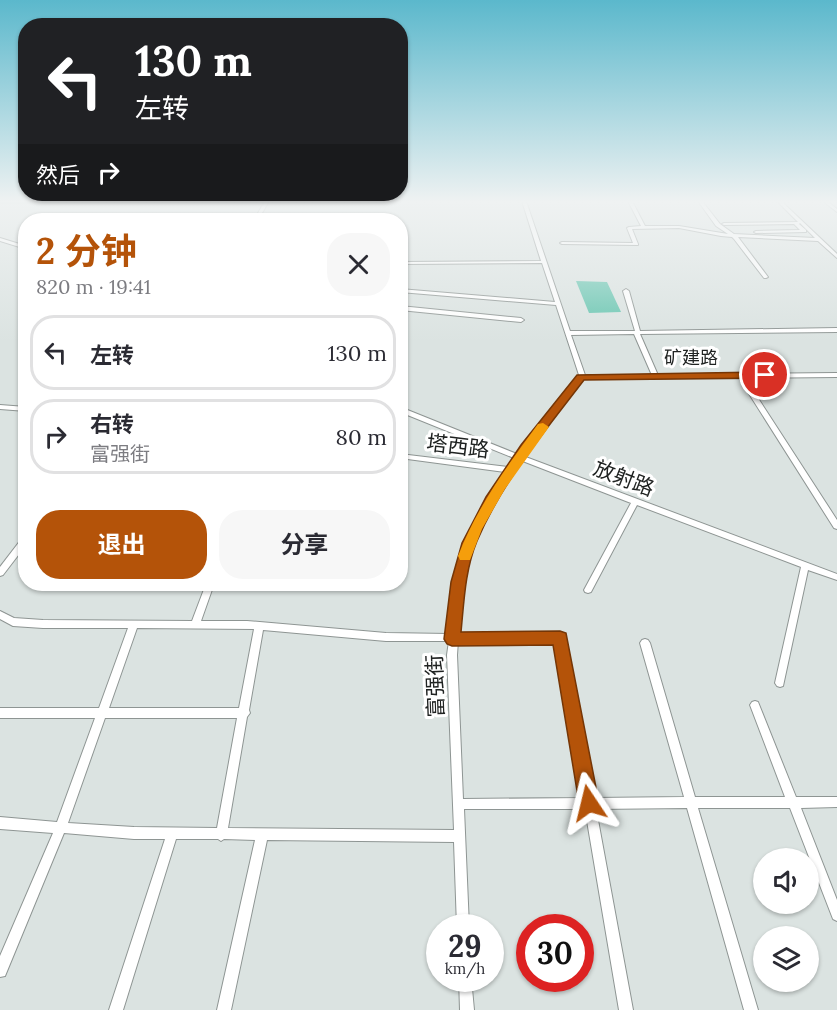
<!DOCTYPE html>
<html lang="zh">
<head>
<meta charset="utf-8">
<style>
	:root { --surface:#fff; --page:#f7f7f7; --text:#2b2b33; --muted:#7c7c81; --line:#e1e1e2; --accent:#b45309 }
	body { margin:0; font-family:Lora,"Noto Sans SC",serif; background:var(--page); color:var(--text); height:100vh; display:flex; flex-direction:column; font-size:22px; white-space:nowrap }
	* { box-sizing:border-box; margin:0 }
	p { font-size:20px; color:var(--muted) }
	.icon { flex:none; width:33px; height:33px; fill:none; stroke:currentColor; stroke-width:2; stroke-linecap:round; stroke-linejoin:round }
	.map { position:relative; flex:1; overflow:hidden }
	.panel { position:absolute; left:18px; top:213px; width:390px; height:378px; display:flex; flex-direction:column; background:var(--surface); border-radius:24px; box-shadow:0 2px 4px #0004 }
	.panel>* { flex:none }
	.hud { position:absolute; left:18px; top:18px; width:390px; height:183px; border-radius:24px; box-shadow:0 2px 4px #0004; background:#202124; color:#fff; overflow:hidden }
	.fabs { position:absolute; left:753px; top:848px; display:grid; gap:12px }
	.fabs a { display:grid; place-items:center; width:66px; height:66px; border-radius:50%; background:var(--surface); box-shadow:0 2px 4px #0004; font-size:30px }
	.speed { position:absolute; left:426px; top:914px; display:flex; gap:12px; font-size:30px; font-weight:700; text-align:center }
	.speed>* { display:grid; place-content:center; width:78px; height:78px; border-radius:50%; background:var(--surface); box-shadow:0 2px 4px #0004; line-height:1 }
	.speed small { font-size:15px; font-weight:400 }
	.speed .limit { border:9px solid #d22; background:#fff; color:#111 }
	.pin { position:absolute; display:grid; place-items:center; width:51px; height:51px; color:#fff; margin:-26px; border:3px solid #fff; border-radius:50%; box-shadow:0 2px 6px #0007 }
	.me { position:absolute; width:66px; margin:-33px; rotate:350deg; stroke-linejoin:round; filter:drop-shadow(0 0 4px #0008) }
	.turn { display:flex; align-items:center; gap:21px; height:126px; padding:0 18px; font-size:27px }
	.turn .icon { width:78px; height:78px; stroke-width:2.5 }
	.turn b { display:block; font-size:42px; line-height:51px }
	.then { display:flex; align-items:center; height:57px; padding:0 18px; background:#0003; gap:12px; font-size:22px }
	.round { display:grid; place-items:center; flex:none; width:63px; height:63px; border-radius:24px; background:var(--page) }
	.head { display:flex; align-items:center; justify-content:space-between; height:102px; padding:0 18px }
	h1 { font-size:36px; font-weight:700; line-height:45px; color:var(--accent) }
	.cta { display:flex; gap:12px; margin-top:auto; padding:12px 18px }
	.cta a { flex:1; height:69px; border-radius:24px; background:var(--accent); color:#fff; font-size:24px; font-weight:700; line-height:69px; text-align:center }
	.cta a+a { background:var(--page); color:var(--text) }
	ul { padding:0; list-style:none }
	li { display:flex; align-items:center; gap:18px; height:75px; margin:0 12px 9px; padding:0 6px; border:3px solid var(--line); border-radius:24px }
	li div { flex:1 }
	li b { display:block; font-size:22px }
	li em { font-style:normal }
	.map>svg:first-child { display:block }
	.green { fill:#67c5b0 }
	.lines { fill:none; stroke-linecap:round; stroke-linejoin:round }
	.minor-casing { stroke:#8e9593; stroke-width:2 }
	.major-casing { stroke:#369f8b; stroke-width:3 }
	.minor { fill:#fff; fill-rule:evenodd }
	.major { fill:#8eeedc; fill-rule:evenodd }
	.route { fill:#b45309; stroke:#753606; stroke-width:1.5 }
	.slow { fill:#f59e0b }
	.labels { text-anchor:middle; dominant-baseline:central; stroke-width:6; stroke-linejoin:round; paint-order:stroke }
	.far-street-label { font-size:18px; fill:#202322; stroke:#fff }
	.street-label { font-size:21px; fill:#202322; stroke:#fff }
</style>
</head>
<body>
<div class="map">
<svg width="837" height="1010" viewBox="0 0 837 1010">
	<rect width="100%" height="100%" fill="#dbe3e1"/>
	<path class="green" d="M576 281 607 282 621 312 589 313Z"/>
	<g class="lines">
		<g class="minor-casing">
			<g id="minor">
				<path d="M265 201H269L258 220H254Z"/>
				<path d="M522 201H526L570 331H635L623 291 626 289 629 291 640 331 837 328V332L640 334 657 373 655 375 837 373V377L745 378 837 520V529L834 528 739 378 583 379 575 390 523 456 837 574V580L808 570 783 686 780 687 777 686 775 683 801 567 637 505 591 592 588 593 585 592 584 590 631 503 520 460 502 487 479 529 462 582 458 634H560L563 635 594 798 684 797 640 643 642 640 645 639 648 640 650 643 695 797H785L750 705 752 702 755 701 758 702 796 797H837V807L801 808 837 900V921L833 919 790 808H698L758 1010H744L687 808 596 809 633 1010H619L585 809H464L469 927H457L454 842 267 840 231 1010H217L255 840 224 839 221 841 218 839H176L123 1010H109L165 839H134L64 833 5 976 0 977V956L53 833 0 829V817L57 822 95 718H0V708H99L128 628H43L13 626 0 619V611L14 618 43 620 192 621 206 584H214L201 621H247L386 633 449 634 454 582 471 529 495 486 505 472 400 458V454L508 467 514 458 400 412V407L517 454 571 388 579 375 556 305 400 292V289L555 302 542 263 400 264V262L541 261ZM634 334 651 373 653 375H585L571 335ZM137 628 254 629 239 708H109ZM263 630 386 641H449L447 655 454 830 228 828 247 717 250 713 249 710ZM458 641 556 642 583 798 463 799 457 655ZM105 718H237L217 828 134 827 68 823Z"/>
				<path d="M628 201H632L645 226H679L728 234 716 226 698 201H702L720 224 734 234 815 238 800 223 799 224 806 230V232L756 233 754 232 756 231 800 230 794 224 724 225 722 224 724 223 798 222 777 201H781L837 254V258L818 241 738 237 768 277 766 278H764L734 239 732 237 721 236 679 228 632 229 638 244V245L562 244 560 243 562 242 633 243 627 228 629 227 641 226Z"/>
				<path d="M823 201H827L837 209V212Z"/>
				<path d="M0 238 26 246V249L0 241Z"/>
				<path d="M400 306 521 318 524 320 521 322 400 310Z"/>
				<path d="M0 405 26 407V411L0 409Z"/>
				<path d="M26 536V545L3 575 0 576V567L23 537Z"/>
				<path d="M459 978H471L474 1010H460Z"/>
			</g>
		</g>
		<g class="major-casing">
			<path id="major" d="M0 201H32L30 202H0Z"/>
		</g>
		<use href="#minor" class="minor"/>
		<use href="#major" class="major"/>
	</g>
	<linearGradient id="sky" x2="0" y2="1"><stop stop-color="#5bb8cc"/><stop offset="0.59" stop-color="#eff2f2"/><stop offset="1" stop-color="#eff2f2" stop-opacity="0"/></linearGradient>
	<rect width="837" height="342" fill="url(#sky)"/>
	<path class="route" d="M765 372 769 373V378L584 380C545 431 502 482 477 541 465 570 464 602 461 632L560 631 566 633 599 803 596 810 589 813 582 810 579 803 553 645 452 646 447 644 444 639 451 582 462 543 486 497 521 445 577 375Z"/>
	<path class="slow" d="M543 423 549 427 505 489 482 529 470 560H460L458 556C477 507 507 466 538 424Z"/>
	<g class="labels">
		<g class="far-street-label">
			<text x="691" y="357">矿建路</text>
		</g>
		<g class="street-label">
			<text transform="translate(458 446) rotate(7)">塔西路</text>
			<text transform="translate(624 478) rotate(21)">放射路</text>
			<text transform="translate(435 686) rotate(-92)">富强街</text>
		</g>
	</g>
</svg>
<div class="fabs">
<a><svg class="icon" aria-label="sound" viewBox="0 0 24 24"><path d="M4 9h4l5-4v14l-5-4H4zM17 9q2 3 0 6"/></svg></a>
<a><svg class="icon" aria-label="layers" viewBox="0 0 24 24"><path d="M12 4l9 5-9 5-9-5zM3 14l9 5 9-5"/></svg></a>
</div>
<div class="speed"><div>29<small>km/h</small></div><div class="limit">30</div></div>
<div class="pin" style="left:765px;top:375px;background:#d93025"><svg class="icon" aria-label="arrive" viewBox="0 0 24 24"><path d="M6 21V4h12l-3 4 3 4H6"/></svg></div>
<svg class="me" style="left:589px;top:803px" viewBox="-20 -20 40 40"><path d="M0-17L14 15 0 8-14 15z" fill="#b45309" stroke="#fff" stroke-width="4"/></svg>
<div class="hud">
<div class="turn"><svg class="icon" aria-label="left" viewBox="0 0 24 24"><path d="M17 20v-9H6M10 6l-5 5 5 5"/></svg><div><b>130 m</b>左转</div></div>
<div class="then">然后<svg class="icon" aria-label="right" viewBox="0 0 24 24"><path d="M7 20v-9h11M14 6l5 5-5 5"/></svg></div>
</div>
<section class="panel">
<div class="head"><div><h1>2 分钟</h1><p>820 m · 19:41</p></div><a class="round"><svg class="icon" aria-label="close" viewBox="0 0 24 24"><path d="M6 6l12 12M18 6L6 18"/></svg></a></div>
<ul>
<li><svg class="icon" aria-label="left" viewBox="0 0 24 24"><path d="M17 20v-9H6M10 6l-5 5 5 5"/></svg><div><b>左转</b></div><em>130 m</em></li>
<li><svg class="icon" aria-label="right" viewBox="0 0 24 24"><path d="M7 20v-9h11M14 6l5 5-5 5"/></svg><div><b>右转</b><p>富强街</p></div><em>80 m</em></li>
</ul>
<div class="cta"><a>退出</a><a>分享</a></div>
</section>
</div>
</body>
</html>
